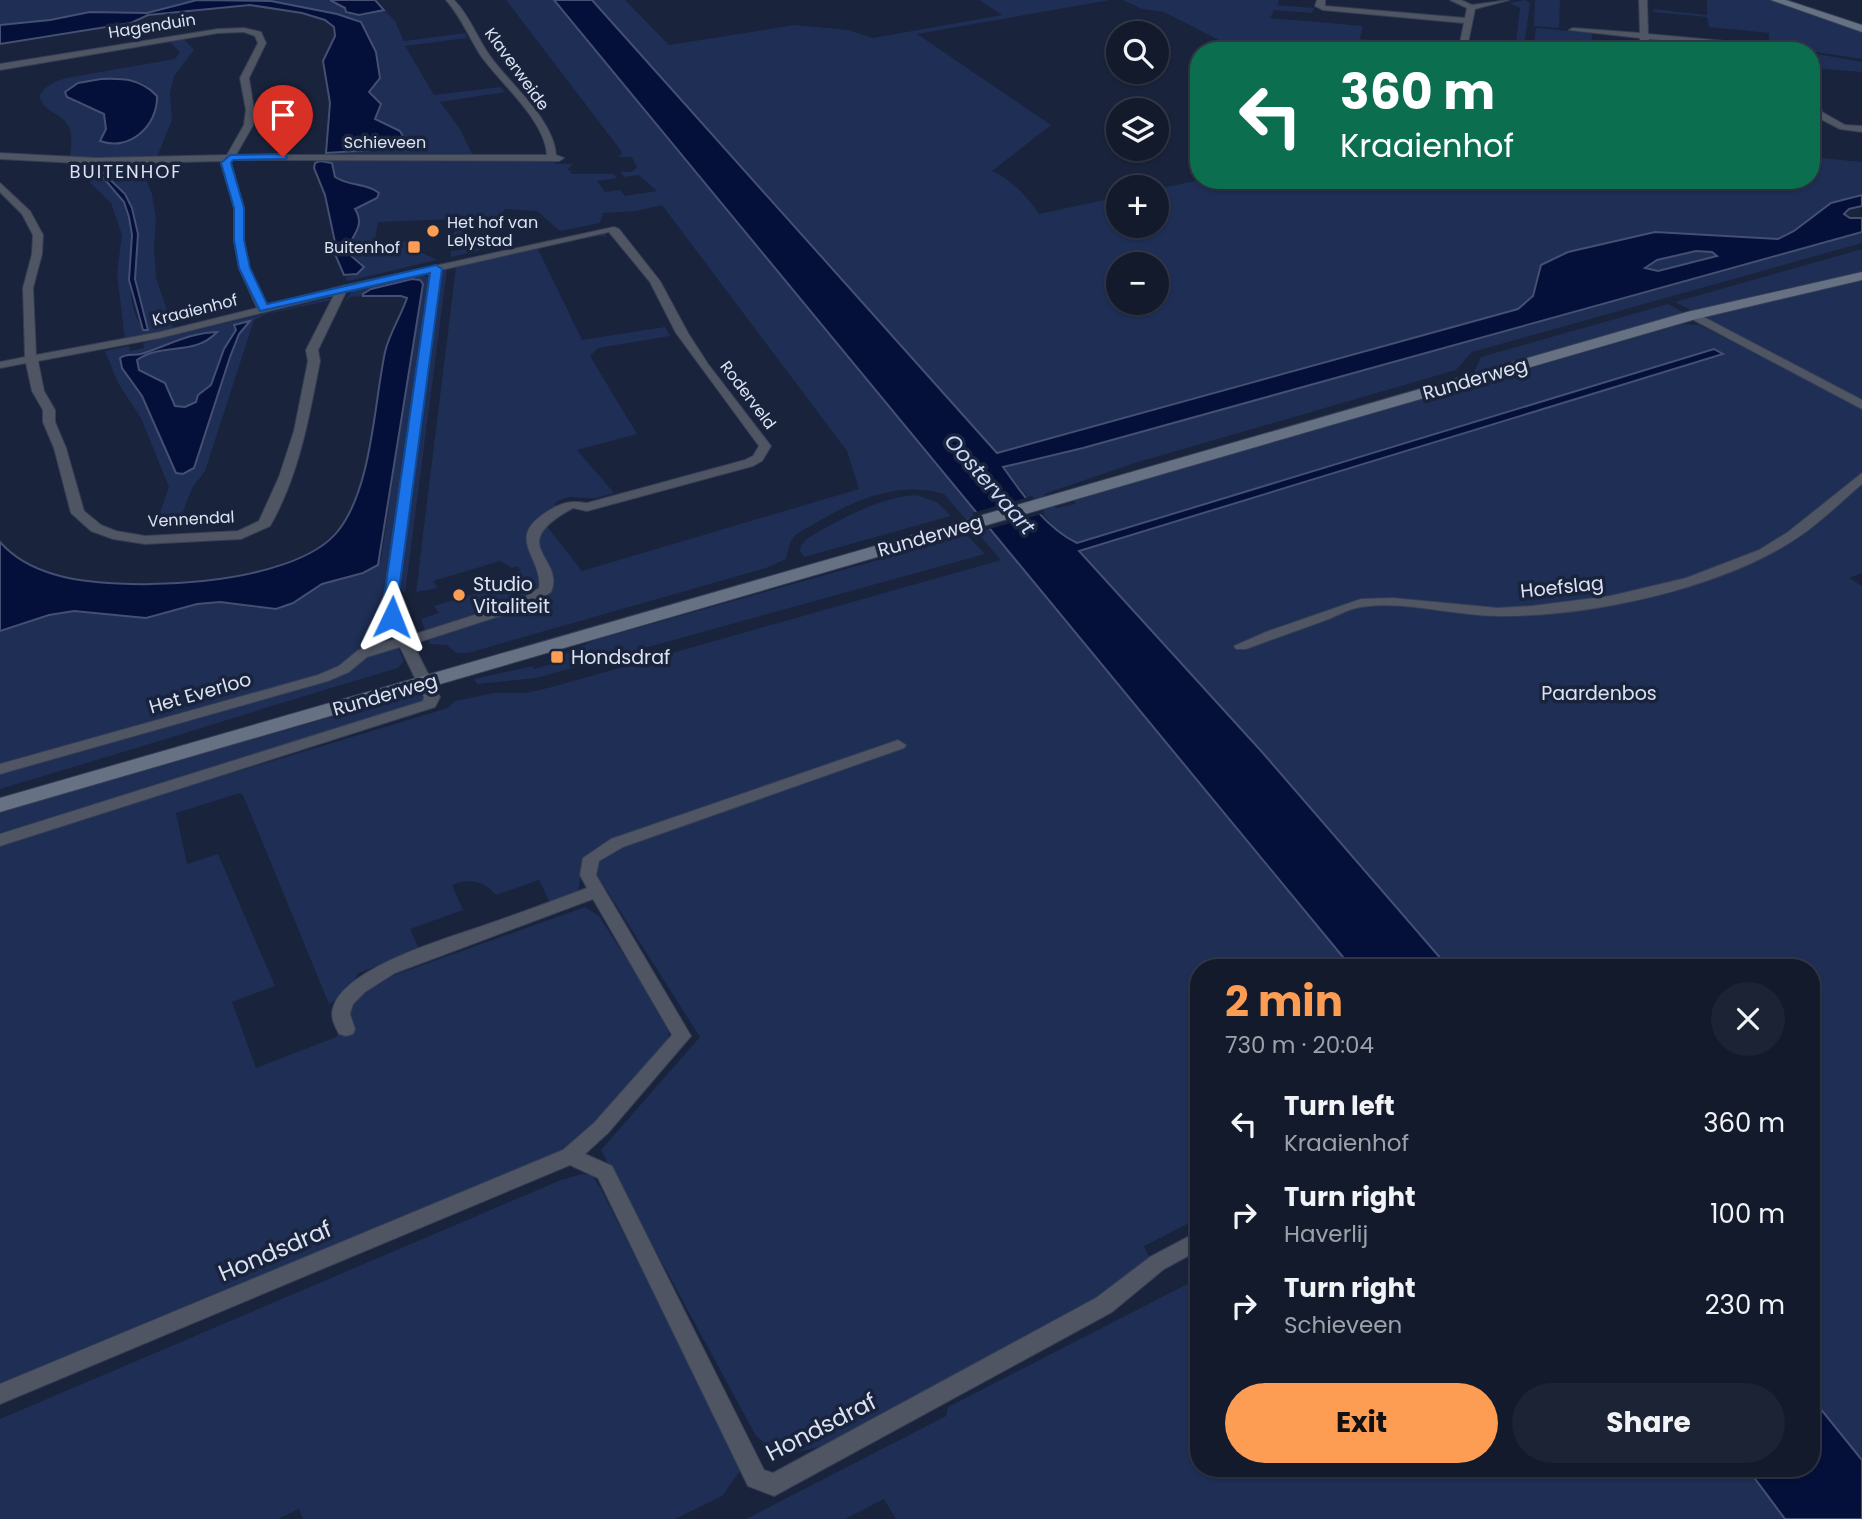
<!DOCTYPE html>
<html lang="en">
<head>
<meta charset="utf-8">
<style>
	:root { --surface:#131a2c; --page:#1c2334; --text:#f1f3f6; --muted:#9da1a9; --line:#323848; --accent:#fc9d53 }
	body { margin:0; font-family:Poppins,sans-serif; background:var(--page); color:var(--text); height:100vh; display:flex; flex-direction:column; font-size:26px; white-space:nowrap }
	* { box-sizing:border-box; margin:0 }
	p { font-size:23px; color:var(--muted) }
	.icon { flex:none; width:38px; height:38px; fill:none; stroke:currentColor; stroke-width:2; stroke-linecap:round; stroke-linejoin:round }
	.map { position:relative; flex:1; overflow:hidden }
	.side { position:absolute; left:1190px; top:959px; width:630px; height:518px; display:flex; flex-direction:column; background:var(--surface); border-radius:28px; box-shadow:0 2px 5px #0004,0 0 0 2px var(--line) }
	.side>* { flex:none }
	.guide { position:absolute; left:1190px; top:42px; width:630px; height:147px; border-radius:28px; box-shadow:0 2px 5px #0004,0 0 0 2px var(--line); background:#0b6e4f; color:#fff; overflow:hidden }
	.buttons { position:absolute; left:1106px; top:21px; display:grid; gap:14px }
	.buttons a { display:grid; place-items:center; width:63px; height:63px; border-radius:50%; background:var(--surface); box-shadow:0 2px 5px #0004,0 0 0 2px var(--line); font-size:35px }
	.pin { position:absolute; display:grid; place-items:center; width:60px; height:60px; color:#fff; margin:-72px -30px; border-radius:50% 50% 50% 0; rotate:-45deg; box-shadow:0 0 7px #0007 }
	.pin .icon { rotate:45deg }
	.me { position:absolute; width:77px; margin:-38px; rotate:2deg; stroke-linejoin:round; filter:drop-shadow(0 0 5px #0008) }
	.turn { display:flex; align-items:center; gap:24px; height:147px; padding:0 35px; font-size:32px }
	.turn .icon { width:91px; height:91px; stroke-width:2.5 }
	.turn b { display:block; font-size:49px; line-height:60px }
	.round { display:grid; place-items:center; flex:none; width:74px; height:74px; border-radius:37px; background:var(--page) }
	.head { display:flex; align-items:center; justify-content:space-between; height:119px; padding:0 35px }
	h1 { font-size:42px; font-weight:700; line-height:52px; color:var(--accent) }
	.cta { display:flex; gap:14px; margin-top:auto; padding:14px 35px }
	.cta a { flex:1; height:80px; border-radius:42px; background:var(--accent); color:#111; font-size:28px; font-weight:700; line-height:80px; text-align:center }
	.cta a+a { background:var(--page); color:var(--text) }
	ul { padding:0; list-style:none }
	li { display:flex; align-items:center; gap:21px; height:91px; padding:0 35px }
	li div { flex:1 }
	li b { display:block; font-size:26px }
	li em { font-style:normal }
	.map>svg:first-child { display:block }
	.green { fill:#1e2e55; fill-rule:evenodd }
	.water { fill:#04103a; stroke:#444f72; stroke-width:2; fill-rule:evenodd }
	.pier { fill:#19233b }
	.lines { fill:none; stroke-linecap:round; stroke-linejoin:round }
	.street-casing { stroke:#343e55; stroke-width:2 }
	.secondary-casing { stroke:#343e55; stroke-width:2 }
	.street { fill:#4f5562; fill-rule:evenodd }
	.secondary { fill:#677184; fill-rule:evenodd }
	.route { fill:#1a73e8; stroke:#114b97; stroke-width:2 }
	.poi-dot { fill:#fc9d53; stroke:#19233b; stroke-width:2.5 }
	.labels { text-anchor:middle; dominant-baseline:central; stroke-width:7; stroke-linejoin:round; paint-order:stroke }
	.far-street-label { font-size:16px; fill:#dbe3f3; stroke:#19233b }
	.far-poi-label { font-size:16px; fill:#dbe3f3; stroke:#19233b; text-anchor:start }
	.far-neighbourhood-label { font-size:18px; letter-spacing:2px; fill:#dbe3f3; stroke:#19233b }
	.street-label { font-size:19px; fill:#dbe3f3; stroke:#19233b }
	.poi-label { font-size:19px; fill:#dbe3f3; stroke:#19233b; text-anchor:start }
	.park-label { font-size:19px; fill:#dbe2f2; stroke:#19233b }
	.water-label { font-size:21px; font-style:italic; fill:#cad9f7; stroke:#19233b }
	.near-street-label { font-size:23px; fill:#dbe3f3; stroke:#19233b }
</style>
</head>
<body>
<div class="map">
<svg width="1862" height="1519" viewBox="0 0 1862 1519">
	<rect width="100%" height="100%" fill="#19233b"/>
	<g class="green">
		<path d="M0 0H197L147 13 90 12 50 20 0 25Z"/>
		<path d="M265 0H330L362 15 384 10 395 21 404 41 465 33 467 38 405 46 434 95 500 87 505 92 440 102 460 129 473 156H326V153L372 150 405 140 400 131 375 119 379 102 369 92 380 78 374 46 356 20Z"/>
		<path d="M506 0H554L1352 968H1199V1218L1144 1246 1149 1257 1075 1321 818 1447C790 1454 779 1457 756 1436L601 1150 700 1037 597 875 596 866 610 842C579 854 583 865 578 893L551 905 539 880 496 895C484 881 469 878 452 885L463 910 410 929 420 951 358 973 350 991 329 1004 243 795 240 793 176 813 187 864 218 854 275 986 232 1002 256 1068 336 1037 340 1031 333 1013 357 1001 378 981 585 907 599 916 648 992 669 1032 668 1042 576 1145 0 1394V843L448 708 455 701 494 693H526L552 687 1001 560 944 494C890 478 840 508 795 535L790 543 786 559 766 568 468 653H456L447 645 430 644 421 619 439 613 434 606 517 581 512 574 521 571 517 566 512 568 500 561 433 581 438 588 416 592 456 267 459 265 603 231 607 237 595 235 538 249 582 340 665 327 670 336 598 348 590 356 637 434 577 450 614 493C608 494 602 497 596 498 580 500 570 492 555 503V509L536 520 529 530 536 539 546 525 582 571 859 489 847 451 662 205 636 211 603 213 600 223 560 231 537 211 505 209C496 224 473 224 457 226L482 250 451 257V251L462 250V247H452L461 245V239H453L456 219 378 222 375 239 379 240V243L413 241 412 248 437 260 348 281 345 278 357 274 362 263 348 253 347 248C354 234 365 224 355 209L377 198 379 193C367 184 349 185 335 177L332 168 314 161 556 162 555 164H573L567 170 571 171V174H614L617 178 597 181 605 192 620 190 625 196 657 191 639 175 624 177 620 171 631 172 637 168 632 157H619L622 152Z"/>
		<path d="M592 0H625L669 45 795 25 848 30 873 38 1002 15 979 0H1110L917 34 1051 125 992 171C1011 179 1027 196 1039 214L1118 197V226H1157V189L1199 180H1811V157L1862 162V195L1831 203 1794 231 1778 239 1655 232 1568 252 1541 265 1533 296 1518 309 997 453ZM1118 264H1157V303H1118Z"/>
		<path d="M1123 0H1279L1277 5 1314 8 1312 13 1274 10 1270 18 1363 26 1360 39 1402 43 1401 48 1358 44 1355 51H1240L1164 12 1142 9Z"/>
		<path d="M1525 0 1530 3 1525 40 1542 51H1515L1520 8 1509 3Z"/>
		<path d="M1535 0H1560L1559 28 1534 26Z"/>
		<path d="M1707 0H1770L1862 31V59L1769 45V33L1709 27 1707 17 1653 12V9L1707 15Z"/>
		<path d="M1536 28 1592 33 1591 51H1552L1534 41Z"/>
		<path d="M183 38 194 50 174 76 170 93 172 120 156 159 70 157C79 107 49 123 39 96 46 85 54 82 66 78L175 59 180 52 169 41ZM138 81 145 84 157 96C158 125 131 147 103 143L107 119 104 114 76 103 65 92Z"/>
		<path d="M1811 53 1862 62V72L1811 68Z"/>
		<path d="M75 162 139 163 152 194 156 219 154 244 156 278 174 330 125 340 117 273 122 235 111 203 79 172ZM95 168H98L119 188 132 208 138 234 135 279 145 331C118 298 138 253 128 215 123 194 106 185 95 168Z"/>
		<path d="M1862 232V243L1472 352 1456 370 1135 463 1044 494 1056 508 1075 504 1074 500 1683 324 1699 325 1862 407V573L1849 578 1862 586V1460L1811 1397V968H1449L1262 752 1078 551 1722 353 1714 349 1077 543 1059 532 1002 467 1083 448Z"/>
		<path d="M1862 249V273L1773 291 1694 312 1675 302Z"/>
		<path d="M1696 251 1712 252 1717 256 1658 271 1645 268 1657 260Z"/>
		<path d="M447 269 405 593 399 590 442 272Z"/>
		<path d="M417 275 430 277 382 612 404 661 398 668C265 707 133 750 0 789V631L49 615 74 611 146 618 197 604 228 602 256 608 293 603 322 584 363 573 381 560 422 281C407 279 371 283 363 296L350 297 344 302 353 290Z"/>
		<path d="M1862 280V402L1707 318 1712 315Z"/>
		<path d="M329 298 332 300 267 314 254 320 205 471 192 488 178 525 155 527 169 487 141 418 118 383 105 351 129 346 130 351 144 348 143 343ZM250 321 239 334 230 357 194 468 183 474 176 473 142 396 122 368 121 357 137 355 180 339 215 332C203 358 159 344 137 359L139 370 165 383 175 406 185 407 196 403 198 395 211 385 224 349 235 333V324Z"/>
		<path d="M1668 304 1687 314 1473 374 1481 357Z"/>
		<path d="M916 495 937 502 951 516 804 557 800 551 801 545 808 538C841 519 877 498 916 495Z"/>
		<path d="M967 535 985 554 536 678 477 684 474 679 533 666 534 669 565 660 563 655 595 640Z"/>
		<path d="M426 690C426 701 422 705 411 708L0 833V812Z"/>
		<path d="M582 1174 592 1175 601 1189 742 1468 722 1496 675 1519H303L299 1509 278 1519H0V1419L561 1180Z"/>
		<path d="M1199 1278V1468H1747L1785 1519H896L884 1499 845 1519H746L946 1416 948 1407Z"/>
	</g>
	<g class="water">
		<path d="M197 0 271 1 337 14 361 22 376 52 380 78 369 92 381 104 375 119 400 131 405 140 372 150 326 153 330 103 323 61 335 36 334 27 325 20 302 13 250 5 148 15 131 23 0 44V25L50 20 90 12 147 13Z"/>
		<path d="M330 0H375L384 10 359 15 346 12 345 8Z"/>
		<path d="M554 0H592L997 453 1518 309 1533 296 1541 265 1568 252 1655 232 1778 239 1794 231 1831 203 1862 195V206L1849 209 1844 214 1850 218H1862V232L1083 448 1003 467C1022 494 1047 529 1077 543L1714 349 1723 354 1079 551 1262 752 1449 968H1352ZM1696 251 1712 252 1717 256 1658 271 1645 268 1657 260Z"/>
		<path d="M101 79C124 78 141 79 157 96 158 125 130 152 100 141L106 129 104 114 67 97 65 92 78 83Z"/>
		<path d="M320 161 332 163 335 177C348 186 370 184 379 193L377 198 355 209C365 225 354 234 347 248L348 253 364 267 357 274 344 275 335 254 336 247 325 195 314 168 315 163Z"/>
		<path d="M95 168H98L125 194 132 208 138 234 135 279 148 330H143L129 280 132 235 129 217 124 202Z"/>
		<path d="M412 279 420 280 423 284 378 565 363 573 322 584 293 603 276 609 220 602 197 604 146 618 74 611 49 615 0 631V542C14 558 33 568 53 574 117 594 294 587 338 531 372 488 374 404 385 352 389 334 401 316 407 298L401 296H363V294L371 289Z"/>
		<path d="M250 321 239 334 230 357 194 468 183 474 176 473 142 396 122 368 120 358C127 353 133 356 141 354 167 346 188 333 217 332 194 357 162 342 137 360L139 370 165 383 175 406 185 407 196 402 198 395 211 385 224 349 236 330 234 325Z"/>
		<path d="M1811 1397 1862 1460V1519H1785L1747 1468H1811Z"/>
	</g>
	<path class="pier" d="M1032 496 1045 513 986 530 972 513Z"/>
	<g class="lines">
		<g class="street-casing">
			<g id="street">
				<path d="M446 0H454C470 16 477 38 490 56 510 84 554 120 556 155L564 158 559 161 232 160 231 163 244 208V240L249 268 267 305 342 286 614 227 619 229 660 281 688 333 708 364 771 446 762 461 753 466 587 511 573 508C503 546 566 557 551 592L528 607 413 644 440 697 435 707 0 846V834L423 701 424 697 400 647 367 657 349 672 328 681 0 774V764L318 675 339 666 357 651 370 645 396 639 385 617 384 598 430 273 346 292 318 350 320 361C309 417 299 476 270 526L241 539 145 544 113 539 91 531 71 513 54 448 43 422V410L32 391 26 363 0 368V362L25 357 23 288 32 254 33 235 22 214 0 192V183L30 211 43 235 42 254 33 288 36 355 160 332 257 308 239 268 234 240V208L221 163 223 161 96 164 0 159V153L96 158 227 155 244 125 246 110 240 78 258 43 255 36 244 32 218 33 0 70V64L218 29 244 28 261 32 266 43 249 78 254 110 253 125 236 155H547C545 120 501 84 481 56 469 37 461 17 446 0ZM609 232 650 282 676 333 759 446 753 456 745 460 587 503C569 500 560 503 545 513 505 539 543 558 539 588L518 601 409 636 399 617 398 598 441 270ZM334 295 306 350 308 361 294 431 279 477 259 521 238 531 145 536 116 531 101 525 84 511 66 448 55 422V410L44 391 38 361 160 338Z"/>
				<path d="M1317 0H1325V6L1465 18 1467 8 1450 0H1461L1472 5 1509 0 1475 9 1467 48 1481 51H1450L1402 44 1406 42 1459 47 1464 23 1323 10 1315 6Z"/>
				<path d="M1639 0H1647L1648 34 1768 45 1772 47 1768 49 1649 39V51H1641L1640 38 1569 30 1573 28 1640 33Z"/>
				<path d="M1811 81 1815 84 1822 112 1845 125 1862 126V132L1840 129 1815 116 1811 117V111L1814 110Z"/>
				<path d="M1688 313H1696L1862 400V409L1688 317Z"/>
				<path d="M1862 473V484C1841 502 1820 523 1797 538 1721 589 1589 617 1498 616 1452 616 1406 600 1361 607 1348 609 1337 616 1326 620 1299 630 1273 639 1246 649H1236L1234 646 1266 632 1361 599 1393 598 1498 608 1532 606 1610 596 1686 578 1759 550 1788 532Z"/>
				<path d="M898 740 906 745 904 748 623 847 599 861 596 875 691 1036 608 1133 585 1154 612 1166 764 1470 773 1473 1096 1298 1150 1257 1199 1231V1250L1164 1269 1112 1312 774 1496 748 1486 598 1178 570 1165 0 1404V1384L563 1150 594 1123 672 1035 593 899 395 973 365 992 353 1004 350 1014 355 1029 353 1034 346 1036 339 1034C335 1026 330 1018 333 1008 345 966 452 937 491 923 523 912 555 900 587 888L580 875 583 858 611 839Z"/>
			</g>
		</g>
		<g class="secondary-casing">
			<g id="secondary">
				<path d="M1771 0H1786L1862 25V32Z"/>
				<path d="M1862 272V280L1696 319 0 812V798L1687 312Z"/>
			</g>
		</g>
		<use href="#street" class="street"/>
		<use href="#secondary" class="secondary"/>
	</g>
	<path class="route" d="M283 154 287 157 286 159 233 160 231 163 244 208V240L250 268 267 304 436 265 442 269 398 598 399 617 392 622 384 617V598L430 273 260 311 239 268 234 240V208L221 163 230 155Z"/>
	<g class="poi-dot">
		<circle cx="433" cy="231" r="7"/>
		<rect x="407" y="240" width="14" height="14" rx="3.5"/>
		<circle cx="459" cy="595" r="7"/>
		<rect x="550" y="650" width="14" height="14" rx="3.5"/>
	</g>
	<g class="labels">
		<g class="far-street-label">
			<text transform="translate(152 26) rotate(-9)">Hagenduin</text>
			<text transform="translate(517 69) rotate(54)">Klaverweide</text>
			<text x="385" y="142">Schieveen</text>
			<text transform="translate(195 310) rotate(-14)">Kraaienhof</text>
			<text transform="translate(748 395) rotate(53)">Roderveld</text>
			<text transform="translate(191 519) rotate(-3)">Vennendal</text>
		</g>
		<g class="far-poi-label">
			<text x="447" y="222">Het hof van<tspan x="447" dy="18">Lelystad</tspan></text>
			<text x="400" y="247" text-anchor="end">Buitenhof</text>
		</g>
		<g class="far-neighbourhood-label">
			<text x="126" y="171">BUITENHOF</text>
		</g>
		<g class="street-label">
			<text transform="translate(1475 379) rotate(-16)">Runderweg</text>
			<text transform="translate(930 536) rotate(-16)">Runderweg</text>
			<text transform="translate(1562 587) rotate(-6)">Hoefslag</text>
			<text transform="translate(200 693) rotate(-16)">Het Everloo</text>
			<text transform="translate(385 695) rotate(-16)">Runderweg</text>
		</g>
		<g class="poi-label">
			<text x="473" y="584">Studio<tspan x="473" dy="22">Vitaliteit</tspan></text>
			<text x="571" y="657">Hondsdraf</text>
		</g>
		<g class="park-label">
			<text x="1599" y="693">Paardenbos</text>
		</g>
		<g class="water-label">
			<text transform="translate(990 484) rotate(49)">Oostervaart</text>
		</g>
		<g class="near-street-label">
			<text transform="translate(275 1251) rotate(-23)">Hondsdraf</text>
			<text transform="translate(821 1427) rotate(-27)">Hondsdraf</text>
		</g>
	</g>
</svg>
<div class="buttons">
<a><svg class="icon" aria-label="search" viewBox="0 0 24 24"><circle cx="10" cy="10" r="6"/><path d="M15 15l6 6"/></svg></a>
<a><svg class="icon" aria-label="layers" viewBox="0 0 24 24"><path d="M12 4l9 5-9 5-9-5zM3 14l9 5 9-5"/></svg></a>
<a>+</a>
<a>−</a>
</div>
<div class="pin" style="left:283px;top:157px;background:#d93025"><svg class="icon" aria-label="arrive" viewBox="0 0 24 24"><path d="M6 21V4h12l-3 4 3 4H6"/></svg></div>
<svg class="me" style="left:392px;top:617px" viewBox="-20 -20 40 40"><path d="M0-17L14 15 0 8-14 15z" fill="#1a73e8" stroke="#fff" stroke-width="4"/></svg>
<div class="guide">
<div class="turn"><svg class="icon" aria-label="left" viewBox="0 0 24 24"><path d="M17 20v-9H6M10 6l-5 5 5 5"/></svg><div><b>360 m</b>Kraaienhof</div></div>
</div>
<section class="side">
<div class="head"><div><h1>2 min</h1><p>730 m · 20:04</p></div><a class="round"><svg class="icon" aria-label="close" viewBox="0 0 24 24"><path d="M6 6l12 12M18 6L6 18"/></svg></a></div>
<ul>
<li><svg class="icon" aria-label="left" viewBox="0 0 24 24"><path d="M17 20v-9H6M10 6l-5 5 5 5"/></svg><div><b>Turn left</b><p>Kraaienhof</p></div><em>360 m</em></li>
<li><svg class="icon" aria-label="right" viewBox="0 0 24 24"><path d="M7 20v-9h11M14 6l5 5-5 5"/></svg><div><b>Turn right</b><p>Haverlij</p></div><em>100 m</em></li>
<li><svg class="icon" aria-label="right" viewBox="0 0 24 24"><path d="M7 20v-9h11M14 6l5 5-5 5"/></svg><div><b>Turn right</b><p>Schieveen</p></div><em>230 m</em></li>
</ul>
<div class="cta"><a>Exit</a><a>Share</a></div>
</section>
</div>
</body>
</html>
